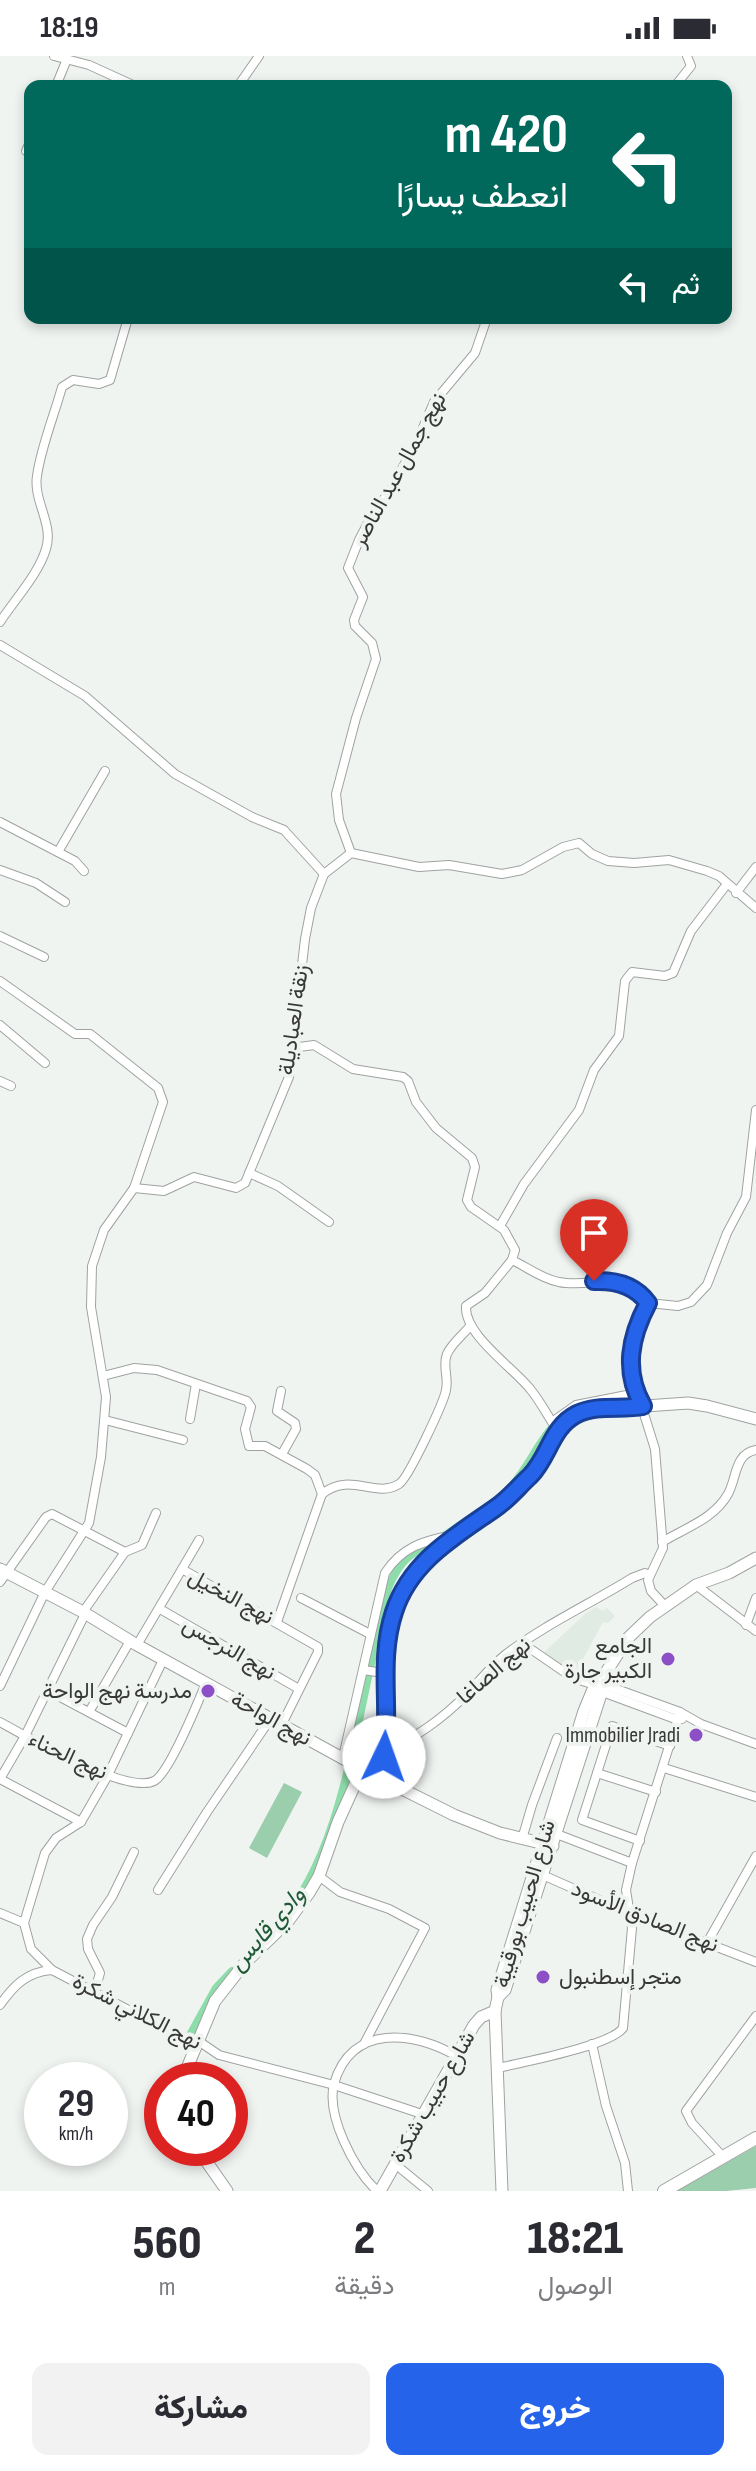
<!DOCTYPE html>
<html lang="ar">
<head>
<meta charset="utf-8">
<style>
	:root { --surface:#fff; --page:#f2f2f3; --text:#2b2b33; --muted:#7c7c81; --accent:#2563eb }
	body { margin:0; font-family:"Sofia Sans Condensed",Vazirmatn,sans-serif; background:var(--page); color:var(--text); direction:rtl; height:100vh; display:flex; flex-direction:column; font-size:30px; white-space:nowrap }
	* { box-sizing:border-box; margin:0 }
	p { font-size:26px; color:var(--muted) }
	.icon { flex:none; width:44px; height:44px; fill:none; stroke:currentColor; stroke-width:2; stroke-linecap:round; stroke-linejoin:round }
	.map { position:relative; height:2135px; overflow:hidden; direction:ltr }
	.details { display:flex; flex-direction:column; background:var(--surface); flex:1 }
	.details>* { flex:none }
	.guide { position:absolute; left:24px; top:24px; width:708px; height:244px; border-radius:16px; box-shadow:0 4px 12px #0003; direction:rtl; background:#00695c; color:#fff; overflow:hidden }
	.speed { position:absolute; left:24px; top:2006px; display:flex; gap:16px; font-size:40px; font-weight:700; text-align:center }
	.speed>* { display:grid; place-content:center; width:104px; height:104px; border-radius:50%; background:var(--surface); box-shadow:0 4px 12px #0003; line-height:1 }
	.speed small { font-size:20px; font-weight:400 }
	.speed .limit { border:12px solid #d22; background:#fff; color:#111 }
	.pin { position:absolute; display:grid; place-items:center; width:68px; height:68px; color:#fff; margin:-82px -34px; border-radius:50% 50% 50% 0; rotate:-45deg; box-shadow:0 0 8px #0007 }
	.pin .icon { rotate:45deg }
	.me { position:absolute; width:88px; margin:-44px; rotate:3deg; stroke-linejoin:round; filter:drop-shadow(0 0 6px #0008) }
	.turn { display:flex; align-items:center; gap:28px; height:168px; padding:0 32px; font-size:36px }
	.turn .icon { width:104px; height:104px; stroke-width:2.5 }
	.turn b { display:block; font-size:56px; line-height:68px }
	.then { display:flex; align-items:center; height:76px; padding:0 32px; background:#0003; gap:16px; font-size:30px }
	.eta { display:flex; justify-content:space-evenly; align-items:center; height:136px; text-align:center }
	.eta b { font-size:48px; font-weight:800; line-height:56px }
	.cta { display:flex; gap:16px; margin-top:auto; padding:16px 32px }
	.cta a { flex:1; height:92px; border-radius:16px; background:var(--accent); color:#fff; font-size:32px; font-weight:800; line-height:92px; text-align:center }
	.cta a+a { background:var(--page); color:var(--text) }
	.status { display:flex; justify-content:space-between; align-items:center; height:56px; padding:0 40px; background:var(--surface); direction:ltr }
	.status svg { height:22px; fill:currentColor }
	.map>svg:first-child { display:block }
	.built { fill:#e0ebe3 }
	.green { fill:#9bcead }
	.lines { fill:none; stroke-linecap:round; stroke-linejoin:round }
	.canal { stroke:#8dddab; stroke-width:8 }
	.street-casing { stroke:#9fa3a0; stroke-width:10 }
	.secondary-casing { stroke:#9fa3a0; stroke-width:13 }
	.primary-casing { stroke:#9fa3a0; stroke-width:14 }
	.street { stroke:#fff; stroke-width:8 }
	.secondary { stroke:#fff; stroke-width:11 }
	.primary { stroke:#fff; stroke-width:12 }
	.route-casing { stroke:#184099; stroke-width:20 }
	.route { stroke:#2563eb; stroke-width:14 }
	.poi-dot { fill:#8d4fc5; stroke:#f0f4f1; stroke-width:3 }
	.labels { text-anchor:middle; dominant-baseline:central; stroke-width:8; stroke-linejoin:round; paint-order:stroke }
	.street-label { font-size:22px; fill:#373837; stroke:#f0f4f1 }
	.poi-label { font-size:22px; fill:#373837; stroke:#f0f4f1; text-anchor:end }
	.water-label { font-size:24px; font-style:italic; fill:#1f5938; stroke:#f0f4f1 }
</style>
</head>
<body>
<div class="status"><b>18:19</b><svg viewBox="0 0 49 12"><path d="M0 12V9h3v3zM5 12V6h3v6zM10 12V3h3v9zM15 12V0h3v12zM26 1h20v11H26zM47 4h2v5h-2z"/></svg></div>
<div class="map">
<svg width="756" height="2135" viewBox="0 0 756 2135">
	<rect width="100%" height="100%" fill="#f0f4f1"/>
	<path class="built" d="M596 1551 603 1555 607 1552 615 1560 608 1567 603 1566 573 1622 540 1600 585 1558Z"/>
	<g class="green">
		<path d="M284 1727 302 1736 267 1802 249 1792Z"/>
		<path d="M756 2090V2132L726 2135H677Z"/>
	</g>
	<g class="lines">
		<g class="canal">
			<path d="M443 1481C463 1466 488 1453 506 1436 528 1415 537 1385 559 1364"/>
			<path d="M278 1868C339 1804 354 1679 374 1594 380 1570 382 1539 395 1518 404 1502 415 1495 431 1487"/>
			<path d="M185 1988 216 1932 232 1915"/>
		</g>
		<g class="street-casing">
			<g id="street">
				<path d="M54 0 89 9 135 30"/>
				<path d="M56 30 67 3"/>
				<path d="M238 30 259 0"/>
				<path d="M675 30 691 10 687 0"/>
				<path d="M26 95 30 86"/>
				<path d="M0 566C15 543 38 519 46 493 54 468 33 445 37 420 41 391 54 360 62 331L73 324 99 328 110 324 128 262"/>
				<path d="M0 589 85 640 175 718 252 761 284 774 324 818 351 797 419 811 449 809 502 818 522 814 563 791 579 787 592 798 608 805 634 807 669 804 707 815 719 820 756 852"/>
				<path d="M0 766 75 805 84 815"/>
				<path d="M58 796 105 715"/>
				<path d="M351 797 339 764 336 738 356 662 376 603 372 587 355 570 354 564 363 541 348 512 359 484 375 453 389 437 419 381 434 346 475 297 487 262"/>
				<path d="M0 814 36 827 65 846"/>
				<path d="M736 837 756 811"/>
				<path d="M0 880 44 901"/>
				<path d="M0 925 75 978H90L158 1032 163 1046 134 1132 104 1174 92 1210 91 1251 106 1341 101 1401 89 1467 45 1536 0 1630"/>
				<path d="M0 969 45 1007"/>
				<path d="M292 992 314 989 353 1013 403 1021 408 1025 416 1046 436 1072 472 1102 475 1111 467 1144 471 1151 504 1174 515 1194 512 1204 485 1237 466 1250C464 1279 514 1312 531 1334 539 1344 545 1355 552 1366L576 1349 637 1337"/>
				<path d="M0 1025 11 1030"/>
				<path d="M249 1117 278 1130 329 1166"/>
				<path d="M134 1132 164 1135 194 1121 236 1132 245 1127 289 1021 305 883 311 852 324 818"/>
				<path d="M500 1170 524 1128 579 1054 594 1014 619 980 625 925 632 916 665 920 673 917 691 875 727 828"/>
				<path d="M512 1204C527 1211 542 1223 559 1226 592 1233 623 1211 648 1247"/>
				<path d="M103 1320 134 1312 157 1314 247 1345 251 1351 245 1373 249 1390H265L307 1413 315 1419 322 1438"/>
				<path d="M281 1335 277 1355 295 1367 296 1373 282 1398"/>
				<path d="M190 1363 196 1328"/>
				<path d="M105 1364 183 1384"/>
				<path d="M662 1486C685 1472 714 1463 728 1438 737 1422 734 1398 756 1394"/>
				<path d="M125 1496 142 1489 156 1457"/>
				<path d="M182 1513 199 1484"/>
				<path d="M0 1526 46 1461 52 1458 125 1496 83 1556"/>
				<path d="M696 1529 756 1575"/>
				<path d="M301 1542 370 1578"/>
				<path d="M665 1550 651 1535 648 1524 663 1492 655 1393 634 1326 631 1293 637 1267 648 1247 678 1250 691 1246 707 1229 727 1177 746 1141 756 1054"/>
				<path d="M160 1553 299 1633"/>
				<path d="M277 1566 322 1438C351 1415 375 1443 399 1428 408 1423 444 1346 446 1334 449 1321 442 1310 447 1298 452 1287 464 1278 471 1269"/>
				<path d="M746 1569 756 1542"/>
				<path d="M522 1587 573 1622 595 1629"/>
				<path d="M137 1589 182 1513 318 1591V1596L282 1668"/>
				<path d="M363 1614 377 1616 384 1621"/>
				<path d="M597 1626 680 1656 701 1668 756 1688"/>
				<path d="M47 1634 128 1677"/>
				<path d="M597 1634 678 1664 682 1663"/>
				<path d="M89 1656 130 1585"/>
				<path d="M0 1666C27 1681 127 1739 154 1725 169 1718 198 1646 206 1627"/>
				<path d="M385 1694C414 1684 444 1661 466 1639 479 1626 490 1611 505 1599 544 1569 590 1548 632 1522L645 1517 649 1519"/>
				<path d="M343 1701 385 1517C402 1491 423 1485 453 1479"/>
				<path d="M664 1712 756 1741"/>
				<path d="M597 1717 656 1736"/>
				<path d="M81 1766 0 1723 25 1680 85 1558"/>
				<path d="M554 1777 632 1807"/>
				<path d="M522 1783 532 1749 557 1682"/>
				<path d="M640 1785 582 1764 612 1670 670 1690"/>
				<path d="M538 1817 629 1857 756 1906"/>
				<path d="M319 1820 340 1836 389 1853 425 1872 364 1988"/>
				<path d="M158 1834 207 1756 271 1662"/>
				<path d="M0 1857 24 1867"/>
				<path d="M707 1887 756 1800"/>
				<path d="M52 1914 31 1893 24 1867 45 1797 56 1782 81 1766 107 1721 163 1604"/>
				<path d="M95 1934 100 1917 88 1893 87 1883 93 1869 112 1841 134 1796"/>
				<path d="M0 1949C14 1929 27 1916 52 1914L182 1982 197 1984 219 1999 334 2029 422 2058"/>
				<path d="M592 1988 606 2050 625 2107 628 2135"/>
				<path d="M498 2012C523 2006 610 1990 623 1972L632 1872 626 1834 632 1807 680 1656"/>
				<path d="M724 2102 692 2067 686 2055 756 1960"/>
				<path d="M395 2108 428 2135"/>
				<path d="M377 2135C354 2113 326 2060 334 2028 351 1967 415 1975 458 2001"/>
			</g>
		</g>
		<g class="secondary-casing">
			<g id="secondary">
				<path d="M0 1513 83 1556 137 1589 362 1713 454 1759 500 1777 553 1790"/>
				<path d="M375 1717 385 1694 384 1621 389 1572 402 1537 419 1513 439 1491 494 1453 520 1430 538 1411 549 1388 569 1363 588 1354 688 1347 707 1350 756 1363"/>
				<path d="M498 1941 505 1934 602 1635 603 1621"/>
				<path d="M182 2024 215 1945 244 1908 289 1864 309 1837 319 1820 338 1766 362 1713"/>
				<path d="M197 2092 227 2135"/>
				<path d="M380 2135 474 1969 481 1961 495 1955"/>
				<path d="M502 2135 495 1955 498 1941 497 1934 584 1655 596 1626 603 1621 628 1582 650 1561 696 1529 729 1517 756 1502"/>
			</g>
		</g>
		<g class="primary-casing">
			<path id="primary" d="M664 2135 756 2082"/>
		</g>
		<use href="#street" class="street"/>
		<use href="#secondary" class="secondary"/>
		<use href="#primary" class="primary"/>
	</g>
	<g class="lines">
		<g class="route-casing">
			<path id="route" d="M384 1701C391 1653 378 1604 394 1556 410 1506 454 1481 494 1453 508 1444 518 1431 530 1420 549 1401 551 1371 577 1358 597 1348 622 1354 643 1350 623 1315 630 1281 648 1247 635 1229 615 1224 594 1225"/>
		</g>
		<use href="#route" class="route"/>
	</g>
	<g class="poi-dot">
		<circle cx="668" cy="1603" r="8"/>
		<circle cx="208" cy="1635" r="8"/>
		<circle cx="696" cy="1679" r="8"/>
		<circle cx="543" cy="1921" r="8"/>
	</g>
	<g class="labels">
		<g class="street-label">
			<text transform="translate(399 414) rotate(-61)">نهج جمال عبد الناصر</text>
			<text transform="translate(294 964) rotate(-82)">زنقة العباديلة</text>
			<text transform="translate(231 1541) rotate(28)">نهج النخيل</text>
			<text transform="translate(229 1593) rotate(30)">نهج النرجس</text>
			<text transform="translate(494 1615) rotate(-41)">نهج الصاغا</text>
			<text transform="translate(271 1663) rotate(29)">نهج الواحة</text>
			<text transform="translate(68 1700) rotate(25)">نهج الحناء</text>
			<text transform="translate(525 1848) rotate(-74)">شارع الحبيب بورقيبة</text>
			<text transform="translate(645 1861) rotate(22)">نهج الصادق الأسود</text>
			<text transform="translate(137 1956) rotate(27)">نهج الكلاني شكرة</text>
			<text transform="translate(433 2041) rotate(-60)">شارع حبيب شكرة</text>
		</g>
		<g class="poi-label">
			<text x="652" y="1590">الجامع<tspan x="652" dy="25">الكبير جارة</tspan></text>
			<text x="192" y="1635">مدرسة نهج الواحة</text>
			<text x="680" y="1679">Immobilier Jradi</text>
			<text x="559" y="1921" text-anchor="start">متجر إسطنبول</text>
		</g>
		<g class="water-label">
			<text transform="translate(267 1873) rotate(-49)">وادي قابس</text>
		</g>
	</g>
</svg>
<div class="speed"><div>29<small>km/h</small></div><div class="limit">40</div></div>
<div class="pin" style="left:594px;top:1225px;background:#d93025"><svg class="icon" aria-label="arrive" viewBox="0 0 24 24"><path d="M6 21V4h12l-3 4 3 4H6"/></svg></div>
<svg class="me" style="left:384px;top:1701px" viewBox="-20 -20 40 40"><circle r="19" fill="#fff"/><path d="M0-13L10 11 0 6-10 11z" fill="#2563eb"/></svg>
<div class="guide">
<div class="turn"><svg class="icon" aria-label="left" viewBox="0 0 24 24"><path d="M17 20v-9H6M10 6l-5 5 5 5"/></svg><div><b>420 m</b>انعطف يسارًا</div></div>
<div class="then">ثم<svg class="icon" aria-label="left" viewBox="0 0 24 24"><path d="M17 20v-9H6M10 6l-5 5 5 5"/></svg></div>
</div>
</div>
<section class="details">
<div class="eta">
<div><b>18:21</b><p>الوصول</p></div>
<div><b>2</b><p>دقيقة</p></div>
<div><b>560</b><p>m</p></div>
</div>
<div class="cta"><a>خروج</a><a>مشاركة</a></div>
</section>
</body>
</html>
